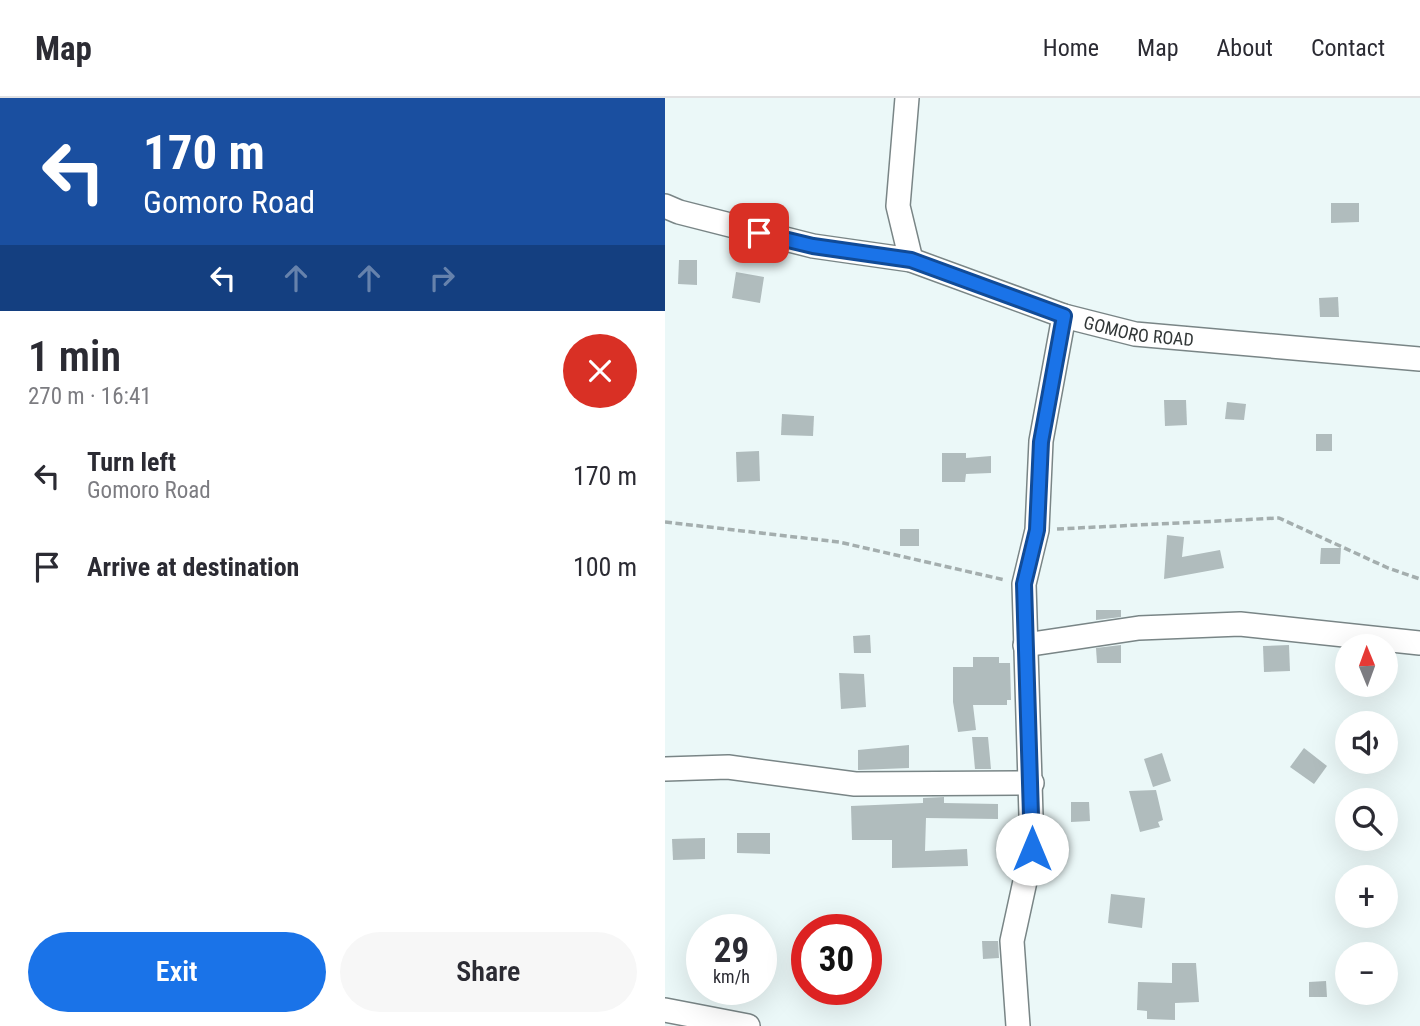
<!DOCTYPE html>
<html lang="en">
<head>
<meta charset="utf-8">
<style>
	:root { --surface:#fff; --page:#f7f7f7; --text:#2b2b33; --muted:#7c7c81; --line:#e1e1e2; --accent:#1a73e8 }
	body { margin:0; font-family:"Roboto Condensed",sans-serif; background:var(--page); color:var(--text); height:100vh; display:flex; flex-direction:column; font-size:26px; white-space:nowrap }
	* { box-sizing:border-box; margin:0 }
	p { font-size:23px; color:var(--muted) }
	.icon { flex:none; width:38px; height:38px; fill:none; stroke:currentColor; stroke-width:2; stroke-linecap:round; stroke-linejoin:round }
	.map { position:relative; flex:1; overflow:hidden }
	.sheet { display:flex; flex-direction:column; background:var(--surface); width:665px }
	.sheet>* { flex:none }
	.hud { background:#1a4fa0; color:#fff; overflow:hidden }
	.needle { width:46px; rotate:359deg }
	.tools { position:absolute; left:670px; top:536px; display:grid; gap:14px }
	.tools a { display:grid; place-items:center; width:63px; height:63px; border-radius:50%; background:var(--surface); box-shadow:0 7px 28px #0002; font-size:35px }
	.speed { position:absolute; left:21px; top:816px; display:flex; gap:14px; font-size:35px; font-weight:700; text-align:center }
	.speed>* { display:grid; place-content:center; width:91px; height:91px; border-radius:50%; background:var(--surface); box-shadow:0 7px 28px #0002; line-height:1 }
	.speed small { font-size:18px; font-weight:400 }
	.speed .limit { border:10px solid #d22; background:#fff; color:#111 }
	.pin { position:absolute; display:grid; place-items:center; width:60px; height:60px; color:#fff; margin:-30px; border-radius:14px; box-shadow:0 4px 10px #0006 }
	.me { position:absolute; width:77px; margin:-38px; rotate:0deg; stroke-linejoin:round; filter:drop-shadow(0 0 5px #0008) }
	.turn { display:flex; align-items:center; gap:24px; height:147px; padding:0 28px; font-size:32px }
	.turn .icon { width:91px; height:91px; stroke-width:2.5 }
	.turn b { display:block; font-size:49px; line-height:60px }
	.lanes { display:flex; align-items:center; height:66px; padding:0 28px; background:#0003; justify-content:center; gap:35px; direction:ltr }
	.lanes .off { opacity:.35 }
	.round { display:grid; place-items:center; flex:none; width:74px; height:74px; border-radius:37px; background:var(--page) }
	.overview { display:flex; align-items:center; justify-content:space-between; height:119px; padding:0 28px }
	h1 { font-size:42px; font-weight:600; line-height:52px }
	.action { display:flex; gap:14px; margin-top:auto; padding:14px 28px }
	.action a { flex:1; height:80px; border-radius:42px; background:var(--accent); color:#fff; font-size:28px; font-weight:600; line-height:80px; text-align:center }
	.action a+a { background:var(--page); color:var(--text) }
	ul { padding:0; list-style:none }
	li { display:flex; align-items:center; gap:21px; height:91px; padding:0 28px }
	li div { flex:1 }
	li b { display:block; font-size:26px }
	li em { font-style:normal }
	header { display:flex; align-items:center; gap:42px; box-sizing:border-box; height:98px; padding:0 35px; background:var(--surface); border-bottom:2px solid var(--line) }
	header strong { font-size:33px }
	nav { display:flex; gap:38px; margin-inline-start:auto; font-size:24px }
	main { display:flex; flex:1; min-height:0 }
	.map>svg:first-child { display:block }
	.building { fill:#b0bcbd }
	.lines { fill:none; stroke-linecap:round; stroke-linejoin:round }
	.minor-casing { stroke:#798586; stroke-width:26 }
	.path { stroke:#a4aeae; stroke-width:3.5; stroke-dasharray:7 3.5; stroke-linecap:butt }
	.minor { stroke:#fff; stroke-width:23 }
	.route-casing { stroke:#114b97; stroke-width:18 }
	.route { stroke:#1a73e8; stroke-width:12 }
	.labels { text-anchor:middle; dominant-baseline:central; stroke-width:7; stroke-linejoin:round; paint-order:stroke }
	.street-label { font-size:18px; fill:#323737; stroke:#fff }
</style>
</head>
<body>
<header>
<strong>Map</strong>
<nav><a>Home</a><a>Map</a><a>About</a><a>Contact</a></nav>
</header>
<main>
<section class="sheet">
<div class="hud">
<div class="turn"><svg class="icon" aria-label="left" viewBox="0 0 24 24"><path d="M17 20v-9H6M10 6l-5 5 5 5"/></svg><div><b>170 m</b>Gomoro Road</div></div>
<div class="lanes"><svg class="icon" aria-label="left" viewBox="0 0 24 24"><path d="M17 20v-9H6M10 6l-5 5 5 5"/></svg><svg class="icon off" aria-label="ahead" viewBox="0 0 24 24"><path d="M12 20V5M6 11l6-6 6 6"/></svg><svg class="icon off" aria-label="ahead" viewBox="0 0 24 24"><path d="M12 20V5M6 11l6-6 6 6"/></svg><svg class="icon off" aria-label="right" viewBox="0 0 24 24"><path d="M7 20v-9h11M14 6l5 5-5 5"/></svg></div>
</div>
<div class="overview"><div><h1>1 min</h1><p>270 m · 16:41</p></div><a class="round" style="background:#d93025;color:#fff"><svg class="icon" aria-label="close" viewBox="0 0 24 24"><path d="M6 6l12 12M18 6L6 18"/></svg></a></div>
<ul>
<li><svg class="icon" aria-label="left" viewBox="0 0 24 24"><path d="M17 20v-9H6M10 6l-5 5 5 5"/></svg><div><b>Turn left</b><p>Gomoro Road</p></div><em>170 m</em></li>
<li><svg class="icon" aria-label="arrive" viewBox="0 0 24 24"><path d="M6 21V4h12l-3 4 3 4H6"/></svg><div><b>Arrive at destination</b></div><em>100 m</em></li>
</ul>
<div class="action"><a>Exit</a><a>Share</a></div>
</section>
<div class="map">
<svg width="755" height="928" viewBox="0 0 755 928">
	<rect width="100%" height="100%" fill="#ebf8f8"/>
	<g class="building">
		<path d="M666 105H694V124L666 125Z"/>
		<path d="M14 162H32V187L13 186Z"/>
		<path d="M71 174 99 179 95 205 67 200Z"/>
		<path d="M673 199 674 219H655L654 200Z"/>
		<path d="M499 302H521L522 327 500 328Z"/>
		<path d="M562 304 581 306 579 322 560 321Z"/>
		<path d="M117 316 149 318 148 338 116 337Z"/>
		<rect x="651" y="336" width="16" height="17"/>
		<path d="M94 353 95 383 72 384 71 354Z"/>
		<path d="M277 355H301V360L326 358V375L301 376 300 384H277Z"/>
		<rect x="235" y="431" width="19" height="17"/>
		<path d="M502 437 519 439 517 459 555 452 559 470 499 481Z"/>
		<path d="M656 450H676L675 466H655Z"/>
		<path d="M431 512H456V519L431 522Z"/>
		<path d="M205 537 206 555H189L188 538Z"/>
		<path d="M456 547V565H432L431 550Z"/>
		<path d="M624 547 625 573 599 574 598 548Z"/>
		<path d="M308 559H334V565H345L346 602H342V607H308L311 632 293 634 288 604V569H308Z"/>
		<path d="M174 575 199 576 201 609 176 611Z"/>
		<path d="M307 639H323L326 671H310Z"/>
		<path d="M244 647V670L193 672V652Z"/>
		<path d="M639 650 662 668 649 686 625 669Z"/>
		<path d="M497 655 506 683 488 689 479 661Z"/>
		<path d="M491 692 498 722 493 724 495 729 475 734 464 693Z"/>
		<path d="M279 699V705L333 706V721L261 720 260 753 302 751 303 768 227 770V742H187L186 708 258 705V700Z"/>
		<path d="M406 704H424L425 723 406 724Z"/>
		<path d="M72 735H105V756L72 755Z"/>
		<path d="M40 740V761L8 762 7 741Z"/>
		<path d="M446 796 480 800 477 830 443 825Z"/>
		<path d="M317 843H333L334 860 318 861Z"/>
		<path d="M507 865H531L534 904 510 905V922L482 921V913L472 912 473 884 507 885Z"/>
		<path d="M661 883 662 899H644V884Z"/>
	</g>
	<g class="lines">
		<g class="minor-casing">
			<g id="minor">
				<path d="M242 0 233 108 246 162"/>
				<path id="s1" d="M0 108 14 114 148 148 246 162 399 218 470 236 755 261"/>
				<path d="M360 547 474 530 575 526 755 545"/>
				<path d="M0 671 63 669 190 686 367 685"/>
				<path d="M0 912 83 928"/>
				<path d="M353 928 347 843 367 751 359 486 372 432 376 343 399 218"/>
			</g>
		</g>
		<g class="path">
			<path d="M0 424 174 444 340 482"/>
			<path d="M392 431 614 420 723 470 755 481"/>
		</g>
		<use href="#minor" class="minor"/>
	</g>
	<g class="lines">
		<g class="route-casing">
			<path id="route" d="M94 135 148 148 246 162 399 218 376 344 372 432 359 486 367 751"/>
		</g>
		<use href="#route" class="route"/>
	</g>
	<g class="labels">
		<g class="street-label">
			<text stroke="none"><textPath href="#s1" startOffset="492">GOMORO ROAD</textPath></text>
		</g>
	</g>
</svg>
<div class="tools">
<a><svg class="needle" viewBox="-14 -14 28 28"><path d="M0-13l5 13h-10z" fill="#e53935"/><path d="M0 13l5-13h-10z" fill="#7c7c81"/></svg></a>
<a><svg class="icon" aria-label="sound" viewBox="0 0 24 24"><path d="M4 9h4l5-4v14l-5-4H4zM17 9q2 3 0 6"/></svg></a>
<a><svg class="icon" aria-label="search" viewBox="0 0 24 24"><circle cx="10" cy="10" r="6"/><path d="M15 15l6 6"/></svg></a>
<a>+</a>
<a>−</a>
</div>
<div class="speed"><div>29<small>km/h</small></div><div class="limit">30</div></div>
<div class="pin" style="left:94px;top:135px;background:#d93025"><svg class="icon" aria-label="arrive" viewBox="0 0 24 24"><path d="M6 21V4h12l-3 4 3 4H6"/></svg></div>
<svg class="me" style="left:367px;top:751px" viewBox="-20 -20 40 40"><circle r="19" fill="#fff"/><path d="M0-13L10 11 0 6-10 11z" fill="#1a73e8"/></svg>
</div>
</main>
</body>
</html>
